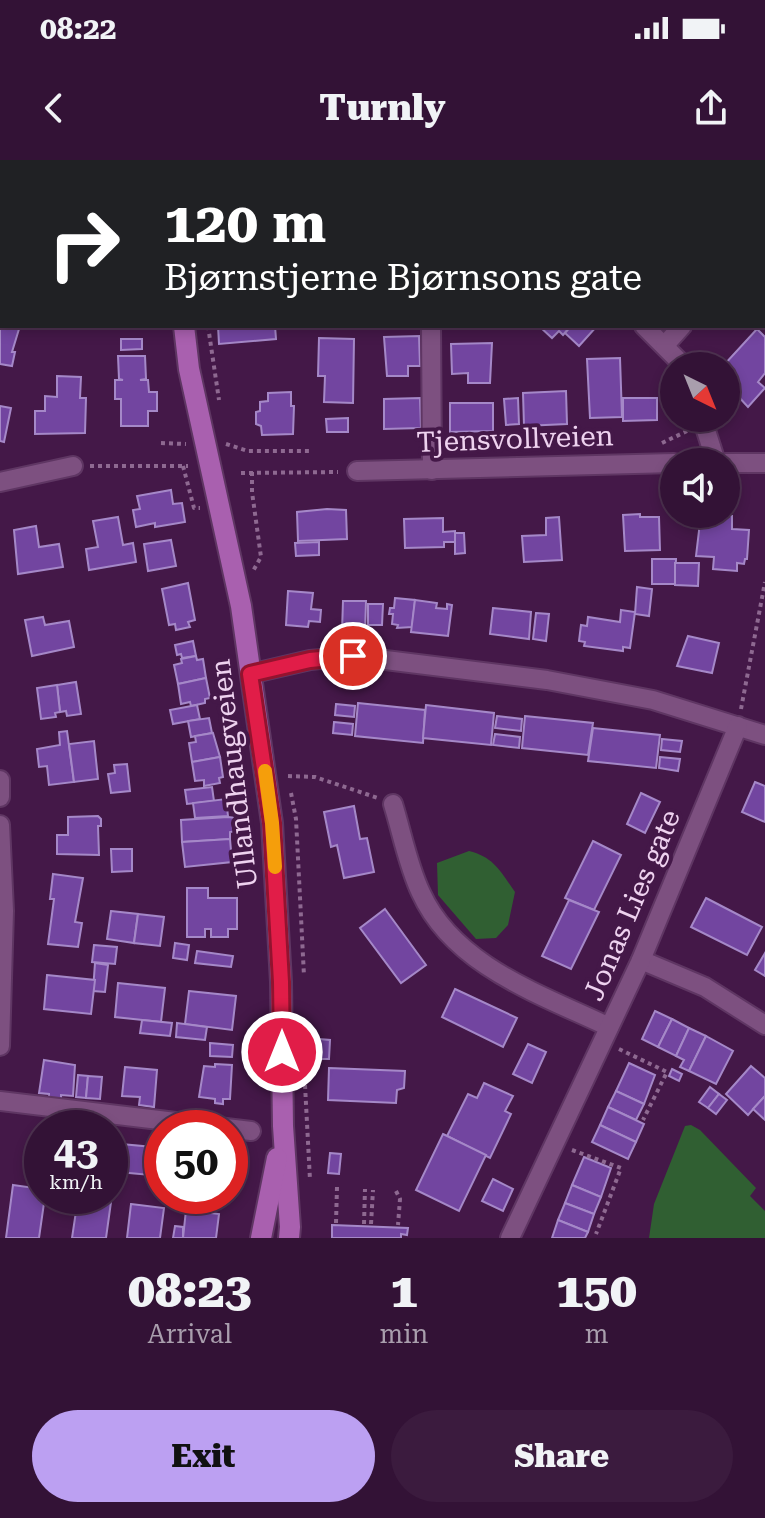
<!DOCTYPE html>
<html lang="en">
<head>
<meta charset="utf-8">
<style>
	:root { --surface:#331236; --page:#3b1b3e; --text:#f1f3f6; --muted:#a99ead; --line:#4e3251; --accent:#bca0f2 }
	body { margin:0; font-family:"Roboto Serif",serif; background:var(--page); color:var(--text); height:100vh; display:flex; flex-direction:column; font-size:30px; white-space:nowrap }
	* { box-sizing:border-box; margin:0 }
	p { font-size:26px; color:var(--muted) }
	.icon { flex:none; width:44px; height:44px; fill:none; stroke:currentColor; stroke-width:2; stroke-linecap:round; stroke-linejoin:round }
	.map { position:relative; height:1078px; overflow:hidden }
	.panel { display:flex; flex-direction:column; background:var(--surface); flex:1 }
	.panel>* { flex:none }
	.hud { position:absolute; left:0px; top:0px; width:766px; height:168px; box-shadow:0 4px 12px #0003,0 0 0 2px var(--line); background:#202124; color:#fff; overflow:hidden }
	.needle { width:52px; rotate:137deg }
	.tools { position:absolute; left:660px; top:192px; display:grid; gap:16px }
	.tools a { display:grid; place-items:center; width:80px; height:80px; border-radius:50%; background:var(--surface); box-shadow:0 4px 12px #0003,0 0 0 2px var(--line); font-size:40px }
	.speed { position:absolute; left:24px; top:950px; display:flex; gap:16px; font-size:40px; font-weight:700; text-align:center }
	.speed>* { display:grid; place-content:center; width:104px; height:104px; border-radius:50%; background:var(--surface); box-shadow:0 4px 12px #0003,0 0 0 2px var(--line); line-height:1 }
	.speed small { font-size:20px; font-weight:400 }
	.speed .limit { border:12px solid #d22; background:#fff; color:#111 }
	.pin { position:absolute; display:grid; place-items:center; width:68px; height:68px; color:#fff; margin:-34px; border:4px solid #fff; border-radius:50%; box-shadow:0 2px 8px #0007 }
	.me { position:absolute; width:88px; margin:-44px; rotate:0deg; stroke-linejoin:round; filter:drop-shadow(0 0 6px #0008) }
	.turn { display:flex; align-items:center; gap:28px; height:168px; padding:0 32px; font-size:36px }
	.turn .icon { width:104px; height:104px; stroke-width:2.5 }
	.turn b { display:block; font-size:56px; line-height:68px }
	.eta { display:flex; justify-content:space-evenly; align-items:center; height:136px; text-align:center }
	.eta b { font-size:48px; font-weight:800; line-height:56px }
	.primary-button { display:flex; gap:16px; margin-top:auto; padding:16px 32px }
	.primary-button a { flex:1; height:92px; border-radius:48px; background:var(--accent); color:#111; font-size:32px; font-weight:800; line-height:92px; text-align:center }
	.primary-button a+a { background:var(--page); color:var(--text) }
	.status { display:flex; justify-content:space-between; align-items:center; height:56px; padding:0 40px; background:var(--surface); direction:ltr }
	.status svg { height:22px; fill:currentColor }
	header { display:flex; justify-content:space-between; align-items:center; height:104px; padding:0 32px; background:var(--surface); font-size:36px; font-weight:800 }
	.map>svg:first-child { display:block }
	.green { fill:#305f32 }
	.building { fill:#7245a0; stroke:#a588c8; stroke-width:2 }
	.lines { fill:none; stroke-linecap:round; stroke-linejoin:round }
	.street-casing { stroke:#5f3663; stroke-width:22 }
	.secondary-casing { stroke:#5f3663; stroke-width:24 }
	.path { stroke:#8e6991; stroke-width:4; stroke-dasharray:4 4; stroke-linecap:butt }
	.street { stroke:#7d5080; stroke-width:18 }
	.secondary { stroke:#a960af; stroke-width:20 }
	.route-casing { stroke:#92132f; stroke-width:20 }
	.route { stroke:#e11d48; stroke-width:14 }
	.slow { stroke:#f59e0b; stroke-width:14 }
	.labels { text-anchor:middle; dominant-baseline:central; stroke-width:8; stroke-linejoin:round; paint-order:stroke }
	.street-label { font-size:28px; fill:#eed2ef; stroke:#441848 }
</style>
</head>
<body>
<div class="status"><b>08:22</b><svg viewBox="0 0 49 12"><path d="M0 12V9h3v3zM5 12V6h3v6zM10 12V3h3v9zM15 12V0h3v12zM26 1h20v11H26zM47 4h2v5h-2z"/></svg></div>
<header><svg class="icon" aria-label="back" viewBox="0 0 24 24"><path d="M15 5l-7 7 7 7"/></svg>Turnly<svg class="icon" aria-label="share" viewBox="0 0 24 24"><path d="M12 15V3M7 8l5-5 5 5M5 13v7h14v-7"/></svg></header>
<div class="map">
<svg width="765" height="1078" viewBox="0 0 765 1078">
	<rect width="100%" height="100%" fill="#441848"/>
	<g class="green">
		<path d="M469 691C494 697 501 712 515 732L508 765 496 778 476 779 438 735 437 703Z"/>
		<path d="M691 965 700 970 756 1028 750 1036 765 1051V1078H649L654 1044 685 966Z"/>
	</g>
	<g class="building">
		<path d="M628 0H667L626 2Z"/>
		<rect x="0" y="46" width="2" height="33"/>
		<path d="M0 135 2 136V166L0 165Z"/>
		<path d="M0 165 19 169 12 192H15L12 206 0 204Z"/>
		<path d="M218 166H275L276 179 219 184Z"/>
		<path d="M539 166H571L563 175 559 171 552 178Z"/>
		<path d="M571 166H597L579 186 565 173Z"/>
		<path d="M757 169 765 177V213L758 222 765 228 748 247 726 223V206H723Z"/>
		<path d="M419 176 420 206H408V216H387L384 177Z"/>
		<path d="M319 178 354 179 353 243 324 242 325 216H318Z"/>
		<path d="M121 179H142V189L121 190Z"/>
		<path d="M492 183 490 223H468V213L452 214 451 184Z"/>
		<path d="M118 196H145L146 219 140 220H148L149 232H157V251H148V266H121V239H115V220H123L119 219Z"/>
		<path d="M620 198 622 257 590 258 587 199Z"/>
		<path d="M57 216 81 217 80 238H86L85 273 35 274V251H45V236L57 237Z"/>
		<path d="M566 231 567 264 524 266 523 233Z"/>
		<path d="M291 232V246H294L293 274 262 275 261 266 256 264V252L260 251V242L268 241V233Z"/>
		<path d="M420 238 421 268 384 269V239Z"/>
		<path d="M518 238 519 264 506 265 504 239Z"/>
		<path d="M623 238H657V260L623 261Z"/>
		<path d="M450 243H493V271L450 272Z"/>
		<path d="M0 246 11 248 4 282 0 281Z"/>
		<path d="M348 258V272H327L326 259Z"/>
		<path d="M171 330 173 344 182 343 185 362 155 367V363L136 367 133 350 140 349 137 336Z"/>
		<path d="M327 349 346 350 347 379 298 381 297 352Z"/>
		<path d="M640 354V357H659L660 390 625 391 623 355Z"/>
		<path d="M701 354 732 356V369L749 370 747 399H745L744 404 737 403V411L713 409 714 397 696 396Z"/>
		<path d="M118 357 123 385 133 383 136 402 89 410 86 389 98 387 93 361Z"/>
		<path d="M559 357 562 400 524 402 522 376 546 375V358Z"/>
		<path d="M443 358V372L455 371V382H444V387L405 388 404 359Z"/>
		<path d="M36 366 39 387 59 384 63 407 18 414 14 370Z"/>
		<path d="M455 373H464L465 393 455 394Z"/>
		<path d="M171 380 176 406 148 411 144 384Z"/>
		<path d="M319 382V395L296 396 295 383Z"/>
		<path d="M652 399H676L675 424H652Z"/>
		<path d="M675 403H699L698 426 675 425Z"/>
		<path d="M188 423 195 460 188 462 190 467 176 470 175 464 169 465 162 429Z"/>
		<path d="M637 427 652 429 649 456 635 454Z"/>
		<path d="M288 431 313 433 311 449 321 450 320 462 309 461 308 467 286 465Z"/>
		<path d="M395 438 415 440 412 467 397 468 398 465 392 464 393 454H389L390 448H394Z"/>
		<path d="M415 440 437 443 436 448 447 449V444L452 445 448 476 411 472Z"/>
		<path d="M343 441H366L365 472 342 471Z"/>
		<path d="M368 444H383L382 465H368Z"/>
		<path d="M493 448 531 452 529 479 490 474Z"/>
		<path d="M621 450 635 452 630 488 623 487V491L584 486 585 482 579 481 581 465 587 466 588 457 620 462Z"/>
		<path d="M536 453 549 454 546 481 533 479Z"/>
		<path d="M43 457 45 465 69 461 74 487 32 496 25 460Z"/>
		<path d="M688 476 719 483 712 513 677 506Z"/>
		<path d="M193 481 196 496 182 498 181 494 177 495 175 485Z"/>
		<path d="M196 496 197 500 203 499 206 518 178 524 174 505 182 503 181 499Z"/>
		<path d="M206 518 210 538 205 539V543L191 546 190 542 181 544 178 524Z"/>
		<path d="M76 522 81 554 67 556 66 551 60 552 57 525Z"/>
		<path d="M57 525 60 552 55 553 56 557 41 559 37 528Z"/>
		<path d="M358 543 425 550 423 583 355 576Z"/>
		<path d="M336 544 355 546 354 557 335 555Z"/>
		<path d="M197 545 200 559 173 564 170 550Z"/>
		<path d="M426 545 494 553 491 585 423 578Z"/>
		<path d="M497 556 522 559 521 571 495 568Z"/>
		<path d="M525 556 593 563 588 595 522 588Z"/>
		<path d="M209 558 212 573 191 577 188 561Z"/>
		<path d="M334 562 353 564 352 575 333 573Z"/>
		<path d="M593 568 660 575 656 608 588 601Z"/>
		<path d="M67 571 74 622 49 625 47 606 39 607 37 589 60 585 59 572Z"/>
		<path d="M213 573 220 597 192 602 189 583 196 582 195 576Z"/>
		<path d="M495 574 520 577 519 588 493 585Z"/>
		<path d="M662 579 682 581 680 592 661 590Z"/>
		<path d="M94 581 98 619 74 622 69 584Z"/>
		<path d="M220 597 223 617 219 618 220 623 204 626V620L195 621 192 602Z"/>
		<path d="M660 597 680 599 678 611 659 608Z"/>
		<path d="M127 604 130 631 111 633 108 614 115 613 114 605Z"/>
		<path d="M755 622 765 626V662L742 652Z"/>
		<path d="M212 627 214 641 187 644 185 630Z"/>
		<path d="M641 633 660 642 645 673 627 664Z"/>
		<path d="M226 639 228 656 195 658 193 643Z"/>
		<path d="M354 646 360 679 367 678 374 712 344 718 337 685 331 687 324 652Z"/>
		<path d="M98 656 101 659V666H98L99 695 57 694V675H68V657Z"/>
		<path d="M228 657 236 658 237 671 230 672V679L182 682 181 660Z"/>
		<path d="M230 679 232 702 185 707 182 682Z"/>
		<path d="M593 681 621 695 594 750 565 738Z"/>
		<path d="M111 689H132V711L112 712Z"/>
		<path d="M53 714 83 718 75 762 82 763 78 787 48 784 54 739H50Z"/>
		<path d="M187 728H208V738H237V769H228V777H211V769H205V777H187Z"/>
		<path d="M706 738 762 767 747 795 691 767Z"/>
		<path d="M569 740 599 752 571 809 542 796Z"/>
		<path d="M385 749 426 805 401 823 360 768Z"/>
		<path d="M111 751 138 754 134 783 107 779Z"/>
		<path d="M138 754 164 757 160 786 134 783Z"/>
		<path d="M175 783 189 785 187 800 173 798Z"/>
		<path d="M94 785 117 787 115 804 92 802Z"/>
		<path d="M197 791 233 796 231 807 195 803Z"/>
		<path d="M765 793V816L755 810Z"/>
		<path d="M95 803 108 805 105 832 93 831Z"/>
		<path d="M47 815 95 820 91 854 44 849Z"/>
		<path d="M118 823 165 828 161 862 115 857Z"/>
		<path d="M455 829 517 858 503 887 442 857Z"/>
		<path d="M189 831 236 836 232 870 185 864Z"/>
		<path d="M655 851 672 859 658 887 642 879Z"/>
		<path d="M672 859 689 868 676 896 658 887Z"/>
		<path d="M142 860 172 863 170 876 140 873Z"/>
		<path d="M177 863 207 867 205 880 176 877Z"/>
		<path d="M689 868 706 876 689 911 680 907 684 900 676 896Z"/>
		<path d="M706 876 733 891 716 924 689 911Z"/>
		<path d="M319 879 330 880 329 899H318Z"/>
		<path d="M210 883 233 885 232 897 210 896Z"/>
		<path d="M528 884 546 892 532 923 513 914Z"/>
		<path d="M44 900 75 905 73 936 61 935V939L49 938V934L39 933Z"/>
		<path d="M629 903 655 915 644 944 616 931Z"/>
		<path d="M215 904 232 905 230 939H223V944L215 943V939L199 937 204 906 215 907Z"/>
		<path d="M751 906 765 918V936L748 955 726 934Z"/>
		<path d="M125 907 157 910 154 947 139 945 140 937 122 936Z"/>
		<path d="M329 908 405 911 404 928 397 930 396 943 328 940Z"/>
		<path d="M672 909 682 914 679 921 669 916Z"/>
		<path d="M78 915 88 916 86 938 76 937Z"/>
		<path d="M88 916 102 917 100 939 86 938Z"/>
		<path d="M484 923 513 936 505 951 511 954 490 998 447 976 468 934 477 938Z"/>
		<path d="M710 927 719 934 708 948 699 942Z"/>
		<path d="M616 931 644 944 636 960 608 947Z"/>
		<path d="M719 934 727 940 716 954 708 948Z"/>
		<path d="M765 936V960L753 949Z"/>
		<path d="M608 947 644 964 636 982 600 965Z"/>
		<path d="M600 965 636 982 628 999 592 982Z"/>
		<path d="M37 973 42 974V1007L30 1003 31 989H35Z"/>
		<path d="M443 974 486 995 459 1051 416 1030Z"/>
		<path d="M121 984 153 987 151 1003 155 1004 154 1009H150V1015L119 1012Z"/>
		<path d="M330 993 341 994 339 1014 328 1013Z"/>
		<path d="M584 997 611 1008 601 1037 572 1025Z"/>
		<path d="M110 1004 115 1005 113 1026H110Z"/>
		<path d="M493 1019 513 1029 503 1051 482 1041Z"/>
		<path d="M13 1025 42 1029V1036H45L39 1078H6Z"/>
		<path d="M572 1025 601 1037 594 1054 565 1043Z"/>
		<path d="M78 1038 111 1042 106 1078H72Z"/>
		<path d="M565 1043 594 1054 588 1072 558 1060Z"/>
		<path d="M131 1044 164 1048 160 1078H127Z"/>
		<path d="M186 1050 219 1054 216 1078H183Z"/>
		<path d="M558 1060 588 1072 585 1078H552Z"/>
		<path d="M332 1065 408 1068 407 1075 401 1074V1078H332Z"/>
		<path d="M175 1066 183 1067V1078H173Z"/>
	</g>
	<g class="lines">
		<g class="street-casing">
			<g id="street">
				<path d="M460 0 463 2"/>
				<path d="M564 2 566 0"/>
				<path d="M764 72 765 71"/>
				<path d="M431 166 432 310"/>
				<path d="M644 166 684 206"/>
				<path d="M665 185 682 166"/>
				<path d="M702 258 716 302"/>
				<path d="M726 303H765"/>
				<path d="M357 311 674 303"/>
				<path d="M0 322 73 306"/>
				<path d="M250 514 310 500 353 496 547 520 653 540 765 575"/>
				<path d="M0 620V637"/>
				<path d="M393 644C402 673 408 706 421 733 454 806 542 835 609 867"/>
				<path d="M0 665 4 751 0 886"/>
				<path d="M641 800 705 827 765 865"/>
				<path d="M0 941 251 971"/>
				<path d="M510 1078 641 800 738 566"/>
			</g>
		</g>
		<g class="secondary-casing">
			<g id="secondary">
				<path d="M179 2V0"/>
				<path d="M184 166 189 209 241 446 272 663 281 822 283 966 290 1067 289 1078"/>
				<path d="M261 1078 277 998"/>
			</g>
		</g>
		<g class="path">
			<path d="M727 0 729 2"/>
			<path d="M205 2 206 0"/>
			<path d="M764 32 765 33"/>
			<path d="M208 166 219 240"/>
			<path d="M161 283 186 284"/>
			<path d="M662 283 687 271"/>
			<path d="M226 284 248 291H309"/>
			<path d="M90 306H188"/>
			<path d="M183 306 194 348H200"/>
			<path d="M252 312V332L261 397 253 411"/>
			<path d="M241 313 338 312"/>
			<path d="M741 549 765 422"/>
			<path d="M288 616 315 617 378 638"/>
			<path d="M291 633 296 659 304 816"/>
			<path d="M619 889 667 912 643 960"/>
			<path d="M305 925 310 1020"/>
			<path d="M572 990 621 1008 596 1074"/>
			<path d="M396 1031 400 1039 398 1065"/>
			<path d="M336 1063 337 1027"/>
			<path d="M364 1064 365 1029"/>
			<path d="M371 1064 373 1030"/>
		</g>
		<use href="#street" class="street"/>
		<use href="#secondary" class="secondary"/>
	</g>
	<g class="lines">
		<g class="route-casing">
			<path id="route" d="M282 892 281 822 272 663 250 514 310 500 353 496"/>
		</g>
		<use href="#route" class="route"/>
		<path class="slow" d="M265 611 272 663 275 707"/>
	</g>
	<g class="labels">
		<g class="street-label">
			<text transform="translate(515 279) rotate(-2)">Tjensvollveien</text>
			<text transform="translate(234 614) rotate(-97)">Ullandhaugveien</text>
			<text transform="translate(632 745) rotate(-67)">Jonas Lies gate</text>
		</g>
	</g>
</svg>
<div class="tools">
<a><svg class="needle" viewBox="-14 -14 28 28"><path d="M0-13l5 13h-10z" fill="#e53935"/><path d="M0 13l5-13h-10z" fill="#a99ead"/></svg></a>
<a><svg class="icon" aria-label="sound" viewBox="0 0 24 24"><path d="M4 9h4l5-4v14l-5-4H4zM17 9q2 3 0 6"/></svg></a>
</div>
<div class="speed"><div>43<small>km/h</small></div><div class="limit">50</div></div>
<div class="pin" style="left:353px;top:496px;background:#d93025"><svg class="icon" aria-label="arrive" viewBox="0 0 24 24"><path d="M6 21V4h12l-3 4 3 4H6"/></svg></div>
<svg class="me" style="left:282px;top:892px" viewBox="-20 -20 40 40"><circle r="17" fill="#e11d48" stroke="#fff" stroke-width="3"/><path d="M0-11L8 9 0 5-8 9z" fill="#fff"/></svg>
<div class="hud">
<div class="turn"><svg class="icon" aria-label="right" viewBox="0 0 24 24"><path d="M7 20v-9h11M14 6l5 5-5 5"/></svg><div><b>120 m</b>Bjørnstjerne Bjørnsons gate</div></div>
</div>
</div>
<section class="panel">
<div class="eta">
<div><b>08:23</b><p>Arrival</p></div>
<div><b>1</b><p>min</p></div>
<div><b>150</b><p>m</p></div>
</div>
<div class="primary-button"><a>Exit</a><a>Share</a></div>
</section>
</body>
</html>
